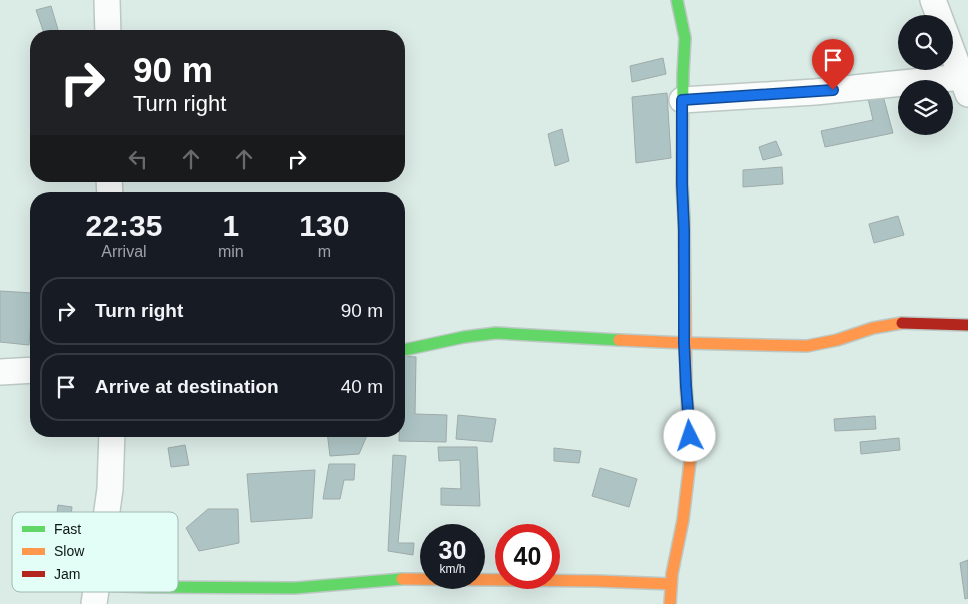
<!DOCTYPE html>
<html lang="en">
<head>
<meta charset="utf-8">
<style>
	:root { --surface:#171b24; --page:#242831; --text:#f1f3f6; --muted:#9ea1a6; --line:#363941 }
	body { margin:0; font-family:Arial,sans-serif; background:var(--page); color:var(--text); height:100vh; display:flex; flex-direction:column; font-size:19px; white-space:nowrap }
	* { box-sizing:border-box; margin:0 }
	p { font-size:16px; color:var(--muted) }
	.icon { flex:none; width:28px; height:28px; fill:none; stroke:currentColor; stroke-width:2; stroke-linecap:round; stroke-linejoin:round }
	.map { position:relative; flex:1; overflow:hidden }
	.sheet { position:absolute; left:30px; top:192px; width:375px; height:245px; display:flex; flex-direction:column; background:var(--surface); border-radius:20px; box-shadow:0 5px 20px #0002 }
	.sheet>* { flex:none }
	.top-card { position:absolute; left:30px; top:30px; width:375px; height:152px; border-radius:20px; box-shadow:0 5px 20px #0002; background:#202124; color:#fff; overflow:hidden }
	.controls { position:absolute; left:898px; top:15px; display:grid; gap:10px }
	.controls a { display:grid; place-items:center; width:55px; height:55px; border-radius:50%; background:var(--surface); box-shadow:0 5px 20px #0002; font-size:25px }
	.speed { position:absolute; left:420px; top:524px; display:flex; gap:10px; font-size:25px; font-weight:700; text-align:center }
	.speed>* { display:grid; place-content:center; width:65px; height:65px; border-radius:50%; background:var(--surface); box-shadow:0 5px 20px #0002; line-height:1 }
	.speed small { font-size:12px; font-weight:400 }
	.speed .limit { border:8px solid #d22; background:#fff; color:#111 }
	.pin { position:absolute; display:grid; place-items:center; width:42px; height:42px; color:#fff; margin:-51px -21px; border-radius:50% 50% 50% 0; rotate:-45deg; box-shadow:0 0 5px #0007 }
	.pin .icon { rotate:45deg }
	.me { position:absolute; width:55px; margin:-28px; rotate:356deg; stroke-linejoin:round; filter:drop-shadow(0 0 4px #0008) }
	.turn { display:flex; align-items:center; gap:18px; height:105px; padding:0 20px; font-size:22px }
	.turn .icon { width:65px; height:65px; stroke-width:2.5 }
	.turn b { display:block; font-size:35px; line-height:42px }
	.lanes { display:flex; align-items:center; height:48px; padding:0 20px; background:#0003; justify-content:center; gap:25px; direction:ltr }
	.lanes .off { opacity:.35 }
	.eta { display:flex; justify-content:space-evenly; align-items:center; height:85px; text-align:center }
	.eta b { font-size:30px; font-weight:600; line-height:35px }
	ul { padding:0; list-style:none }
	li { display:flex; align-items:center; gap:15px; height:68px; margin:0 10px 8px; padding:0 10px; border:2px solid var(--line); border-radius:20px }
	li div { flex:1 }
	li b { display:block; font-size:19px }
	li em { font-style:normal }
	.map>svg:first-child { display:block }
	.building { fill:#aec4c4; stroke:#9eaba9 }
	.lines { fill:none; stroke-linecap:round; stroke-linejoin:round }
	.street-casing { stroke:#bcc8c4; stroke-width:28 }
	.fast-casing { stroke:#bcc8c4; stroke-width:14 }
	.slow-casing { stroke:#bcc8c4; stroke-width:14 }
	.jam-casing { stroke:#bcc8c4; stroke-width:14 }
	.street { stroke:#fafcfb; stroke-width:25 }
	.fast { stroke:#63d668; stroke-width:11 }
	.slow { stroke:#ff974d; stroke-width:11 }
	.jam { stroke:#b3261e; stroke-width:11 }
	.route-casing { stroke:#114b97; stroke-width:12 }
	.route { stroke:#1a73e8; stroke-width:9 }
	.key { fill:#e2fef6; stroke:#a2b8b2; stroke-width:1 }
	.key-label { font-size:14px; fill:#0b1513 }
</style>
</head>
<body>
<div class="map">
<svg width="968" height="604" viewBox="0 0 968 604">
	<rect width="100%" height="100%" fill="#dbebe6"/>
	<g class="building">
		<path d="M51 6 59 33 45 36 36 10Z"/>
		<path d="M663 58 666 74 632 82 630 66Z"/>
		<path d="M882 92 893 133 825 147 821 131 873 120 867 94Z"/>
		<path d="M667 93 671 158 636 163 632 97Z"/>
		<path d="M562 129 569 161 555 166 548 134Z"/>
		<path d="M776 141 782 155 763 160 759 147Z"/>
		<path d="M782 167 783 184 743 187V170Z"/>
		<path d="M898 216 904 235 874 243 869 224Z"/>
		<path d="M0 291 33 293 29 345 0 342Z"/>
		<path d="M401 356 416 357 415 414 447 415 446 442 399 441Z"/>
		<path d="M458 415 496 419 492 442 456 439Z"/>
		<path d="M875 416 876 429 835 431 834 419Z"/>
		<path d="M327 431H368V433L359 454 330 456Z"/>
		<path d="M899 438 900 450 861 454 860 442Z"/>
		<path d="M185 445 189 465 171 467 168 448Z"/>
		<path d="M438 447H477L480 506 441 505V488L461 489 460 460 439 461Z"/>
		<path d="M554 448 581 451 579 463 554 461Z"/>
		<path d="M393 455 406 456 398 543H414L413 555 388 551Z"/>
		<path d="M329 464H355L354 480H344L340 499H323Z"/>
		<path d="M600 468 637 479 629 507 592 496Z"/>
		<path d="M315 470 312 518 251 522 247 474Z"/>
		<path d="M58 505 72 507 68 544 53 546Z"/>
		<path d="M208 509H238L239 543 199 551 186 528Z"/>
		<path d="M968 560V598L965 599 960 563Z"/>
	</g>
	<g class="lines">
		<g class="street-casing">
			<g id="street">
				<path d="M107 0 108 36"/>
				<path d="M933 0 942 24"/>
				<path d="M944 29 968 94"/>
				<path d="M682 100 815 92 962 77"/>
				<path d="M109 176 110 199"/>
				<path d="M0 372 36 370"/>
				<path d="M94 604 110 489 112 431"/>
			</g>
		</g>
		<g class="fast-casing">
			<g id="fast">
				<path d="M677 0 685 38 683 74 682 184 684 219"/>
				<path d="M399 351 464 337 496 333 619 340"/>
				<path d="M96 585 151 587 295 588 402 579"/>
			</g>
		</g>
		<g class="slow-casing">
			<g id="slow">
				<path d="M619 340 684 343 807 346 837 340 873 328 902 323"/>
				<path d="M402 579 597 581 671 584"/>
				<path d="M670 604 672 574 683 520 691 453 686 386 684 219"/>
			</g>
		</g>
		<g class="jam-casing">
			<path id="jam" d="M902 323 968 325"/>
		</g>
		<use href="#street" class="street"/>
		<use href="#fast" class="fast"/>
		<use href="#slow" class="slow"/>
		<use href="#jam" class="jam"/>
	</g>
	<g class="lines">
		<g class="route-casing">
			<path id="route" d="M690 436 686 386 684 343V230L682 184V100L833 90"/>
		</g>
		<use href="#route" class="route"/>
	</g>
	<rect x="12" y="512" width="166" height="80" rx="8" class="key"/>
	<rect x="22" y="526" width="23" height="6" fill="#63d668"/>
	<rect x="22" y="548" width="23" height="7" fill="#ff974d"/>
	<rect x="22" y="571" width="23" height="6" fill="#b3261e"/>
	<g class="key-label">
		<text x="54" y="534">Fast</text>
		<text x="54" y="556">Slow</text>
		<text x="54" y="579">Jam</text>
	</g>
</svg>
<div class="controls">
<a><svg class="icon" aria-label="search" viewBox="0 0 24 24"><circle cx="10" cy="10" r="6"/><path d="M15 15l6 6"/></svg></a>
<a><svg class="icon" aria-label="layers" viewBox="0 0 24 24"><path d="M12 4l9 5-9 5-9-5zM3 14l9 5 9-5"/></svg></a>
</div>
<div class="speed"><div>30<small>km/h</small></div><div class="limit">40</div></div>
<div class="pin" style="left:833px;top:90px;background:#d93025"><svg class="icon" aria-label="arrive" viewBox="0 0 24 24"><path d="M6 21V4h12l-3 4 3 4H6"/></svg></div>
<svg class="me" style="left:690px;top:436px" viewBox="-20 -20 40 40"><circle r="19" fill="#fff"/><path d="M0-13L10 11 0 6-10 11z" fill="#1a73e8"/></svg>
<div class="top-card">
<div class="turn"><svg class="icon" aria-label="right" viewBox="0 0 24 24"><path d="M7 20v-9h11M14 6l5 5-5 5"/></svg><div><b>90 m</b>Turn right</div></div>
<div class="lanes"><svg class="icon off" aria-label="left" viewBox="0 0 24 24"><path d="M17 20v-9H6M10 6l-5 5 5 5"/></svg><svg class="icon off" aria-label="ahead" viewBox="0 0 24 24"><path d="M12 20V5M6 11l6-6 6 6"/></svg><svg class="icon off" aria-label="ahead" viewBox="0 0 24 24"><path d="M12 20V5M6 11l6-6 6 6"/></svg><svg class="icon" aria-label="right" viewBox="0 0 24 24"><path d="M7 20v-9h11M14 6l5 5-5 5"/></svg></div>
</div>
<section class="sheet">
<div class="eta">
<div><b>22:35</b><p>Arrival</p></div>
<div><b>1</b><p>min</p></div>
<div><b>130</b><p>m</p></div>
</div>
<ul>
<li><svg class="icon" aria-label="right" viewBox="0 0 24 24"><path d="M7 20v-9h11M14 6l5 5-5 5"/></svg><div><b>Turn right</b></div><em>90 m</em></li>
<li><svg class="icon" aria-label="arrive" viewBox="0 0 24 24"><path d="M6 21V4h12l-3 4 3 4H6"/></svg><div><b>Arrive at destination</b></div><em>40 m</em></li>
</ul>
</section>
</div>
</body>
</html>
